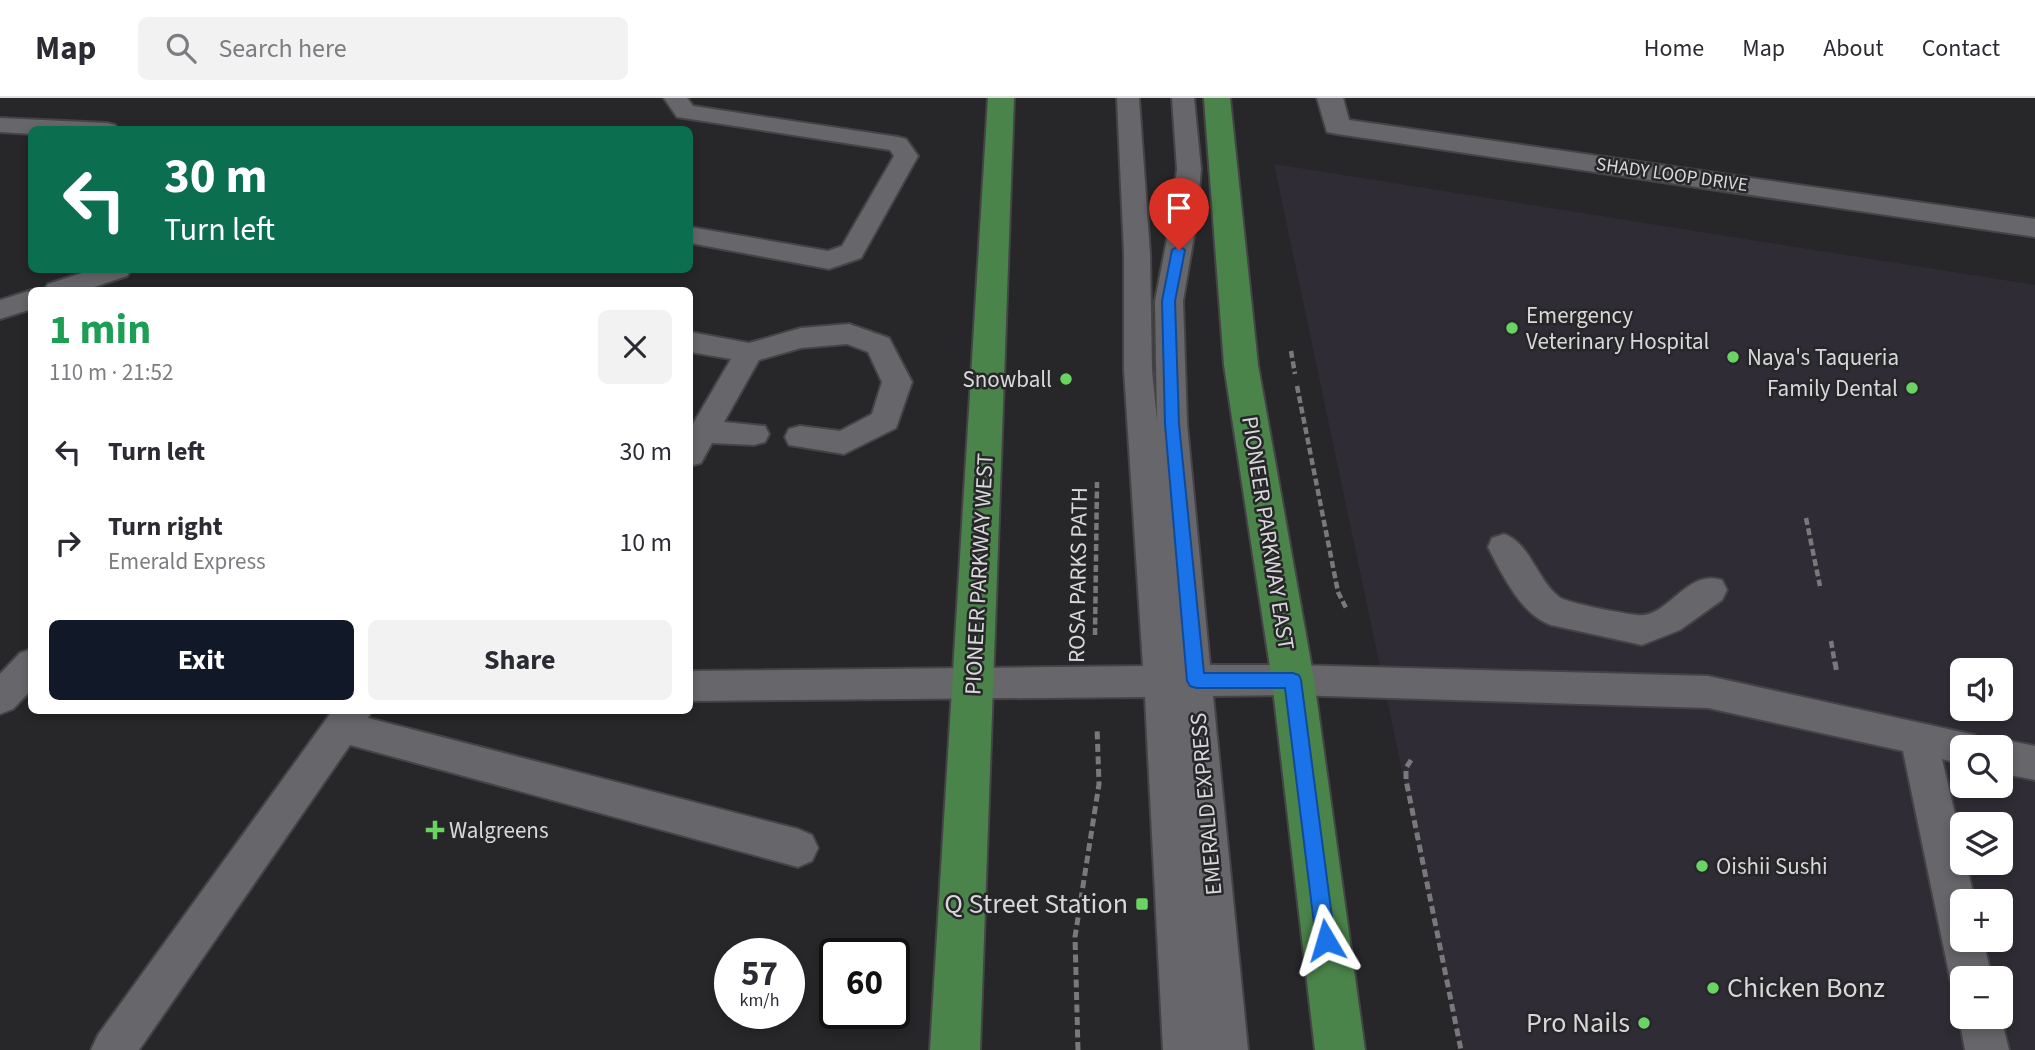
<!DOCTYPE html>
<html lang="en">
<head>
<meta charset="utf-8">
<style>
	:root { --surface:#fff; --page:#f2f2f3; --text:#2b2b33; --muted:#7c7c81; --line:#e1e1e2; --accent:#111827 }
	body { margin:0; font-family:"Source Sans 3",sans-serif; background:var(--page); color:var(--text); height:100vh; display:flex; flex-direction:column; font-size:26px; white-space:nowrap }
	* { box-sizing:border-box; margin:0 }
	p { font-size:23px; color:var(--muted) }
	.icon { flex:none; width:38px; height:38px; fill:none; stroke:currentColor; stroke-width:2; stroke-linecap:round; stroke-linejoin:round }
	.map { position:relative; flex:1; overflow:hidden }
	.panel { position:absolute; left:28px; top:189px; width:665px; height:427px; display:flex; flex-direction:column; background:var(--surface); border-radius:10px; box-shadow:0 4px 10px #0003 }
	.panel>* { flex:none }
	.hud { position:absolute; left:28px; top:28px; width:665px; height:147px; border-radius:10px; box-shadow:0 4px 10px #0003; background:#0b6e4f; color:#fff; overflow:hidden }
	.tools { position:absolute; left:1950px; top:560px; display:grid; gap:14px }
	.tools a { display:grid; place-items:center; width:63px; height:63px; border-radius:10px; background:var(--surface); box-shadow:0 4px 10px #0003; font-size:35px }
	.speed { position:absolute; left:714px; top:840px; display:flex; gap:14px; font-size:35px; font-weight:700; text-align:center }
	.speed>* { display:grid; place-content:center; width:91px; height:91px; border-radius:50%; background:var(--surface); box-shadow:0 4px 10px #0003; line-height:1 }
	.speed small { font-size:18px; font-weight:400 }
	.speed .limit { border:4px solid #111; border-radius:10px; background:#fff; color:#111 }
	.pin { position:absolute; display:grid; place-items:center; width:60px; height:60px; color:#fff; margin:-72px -30px; border-radius:50% 50% 50% 0; rotate:-45deg; box-shadow:0 0 7px #0007 }
	.pin .icon { rotate:45deg }
	.me { position:absolute; width:77px; margin:-38px; rotate:353deg; stroke-linejoin:round; filter:drop-shadow(0 0 5px #0008) }
	.turn { display:flex; align-items:center; gap:24px; height:147px; padding:0 21px; font-size:32px }
	.turn .icon { width:91px; height:91px; stroke-width:2.5 }
	.turn b { display:block; font-size:49px; line-height:60px }
	.round { display:grid; place-items:center; flex:none; width:74px; height:74px; border-radius:10px; background:var(--page) }
	.summary { display:flex; align-items:center; justify-content:space-between; height:119px; padding:0 21px }
	h1 { font-size:42px; font-weight:700; line-height:52px; color:#1e9e55 }
	.action { display:flex; gap:14px; margin-top:auto; padding:14px 21px }
	.action a { flex:1; height:80px; border-radius:10px; background:var(--accent); color:#fff; font-size:28px; font-weight:700; line-height:80px; text-align:center }
	.action a+a { background:var(--page); color:var(--text) }
	ul { padding:0; list-style:none }
	li { display:flex; align-items:center; gap:21px; height:91px; padding:0 21px }
	li div { flex:1 }
	li b { display:block; font-size:26px }
	li em { font-style:normal }
	header { display:flex; align-items:center; gap:42px; box-sizing:border-box; height:98px; padding:0 35px; background:var(--surface); border-bottom:2px solid var(--line) }
	header strong { font-size:33px }
	nav { display:flex; gap:38px; margin-inline-start:auto; font-size:24px }
	.search { width:490px; height:63px; background:var(--page); display:flex; align-items:center; gap:18px; box-sizing:border-box; padding:0 24px; border-radius:10px; color:var(--muted); font-size:26px }
	.map>svg:first-child { display:block }
	.built { fill:#2f2c35; fill-rule:evenodd }
	.lines { fill:none; stroke-linecap:round; stroke-linejoin:round }
	.lane-casing { stroke:#444346; stroke-width:4 }
	.street-casing { stroke:#444346; stroke-width:4 }
	.primary-casing { stroke:#444346; stroke-width:4 }
	.path-far1 { stroke:#79787b; stroke-width:4.5; stroke-dasharray:7 3.5; stroke-linecap:butt }
	.path { stroke:#79787b; stroke-width:5; stroke-dasharray:8 4.5; stroke-linecap:butt }
	.lane { fill:#67666a; fill-rule:evenodd }
	.street { fill:#67666a; fill-rule:evenodd }
	.primary { fill:#4a844a; fill-rule:evenodd }
	.route { fill:#1a73e8; stroke:#114b97; stroke-width:2 }
	.poi-dot { fill:#69d464; stroke:#272629; stroke-width:2.5 }
	.labels { text-anchor:middle; dominant-baseline:central; stroke-width:5; stroke-linejoin:round; paint-order:stroke }
	.far-street-label { font-size:19px; fill:#d8d7d9; stroke:#272629 }
	.poi-label { font-size:23px; fill:#d8d7d9; stroke:#272629; text-anchor:start }
	.street-label { font-size:23px; fill:#d8d7d9; stroke:#272629 }
	.near-poi-label { font-size:28px; fill:#d8d7d9; stroke:#272629; text-anchor:end }
</style>
</head>
<body>
<header>
<strong>Map</strong>
<div class="search"><svg class="icon" aria-label="search" viewBox="0 0 24 24"><circle cx="10" cy="10" r="6"/><path d="M15 15l6 6"/></svg>Search here</div>
<nav><a>Home</a><a>Map</a><a>About</a><a>Contact</a></nav>
</header>
<div class="map">
<svg width="2035" height="952" viewBox="0 0 2035 952">
	<rect width="100%" height="100%" fill="#272629"/>
	<path class="built" d="M1274 66 2035 187V952H1461ZM1962 572H2000V611H1962ZM1962 649H2000V688H1962ZM1962 726H2000V765H1962ZM1962 803H2000V842H1962ZM1962 880H2000V919H1962Z"/>
	<g class="lines">
		<g class="lane-casing">
			<g id="lane">
				<path d="M664 0H687L693 8 898 39 906 41 918 58 861 160 829 171 690 145V129L828 153 842 148 894 58 890 52 677 19Z"/>
				<path d="M1117 0H1139L1150 155 1152 272 1157 323 1155 203 1170 126 1177 71 1172 0H1194L1201 71 1196 126 1183 203 1187 326 1210 567H1293L1708 578 1975 637 1980 649H1962V666L1942 661 1962 746V765H1966L1975 803H1962V842H1983L1992 880H1962V897L1956 895 1950 880 1903 653 1708 610 1293 597 1213 598 1248 952H1163L1145 599 690 603V573L1143 568 1124 272V155Z"/>
				<path d="M0 20 107 25 115 27 118 32H32V36L0 34Z"/>
				<path d="M91 172H131L127 178 85 192H44L48 186Z"/>
				<path d="M32 192H34H32V211L0 221V202Z"/>
				<path d="M849 226 889 240 912 284 896 330 844 356 789 347 785 339 789 331 800 328 840 333 872 316 882 284 868 254 847 246 801 250 759 262 724 324 765 328 769 336 765 344 754 347 712 345 701 365 690 368V331L731 261 690 254V234L749 245 801 230Z"/>
				<path d="M1504 436C1530 445 1537 482 1559 499 1567 505 1625 516 1637 517 1668 521 1686 470 1722 482L1727 492 1722 502 1680 532 1642 547 1551 527C1521 517 1502 476 1488 449L1492 440Z"/>
				<path d="M32 551V591L13 611 0 616V576L20 555Z"/>
				<path d="M333 612H372L368 620 798 731 812 737 818 750 812 763 798 769 350 647 139 952H91L98 937Z"/>
				<path d="M2000 641 2035 648V682L2000 675V649H1985Z"/>
				<path d="M1962 911V919H2000V916L2009 952H1965L1959 919Z"/>
			</g>
		</g>
		<g class="street-casing">
			<path id="street" d="M1317 0H1343L1349 22 2035 121V139L1337 36 1327 34Z"/>
		</g>
		<g class="primary-casing">
			<g id="primary">
				<path d="M988 0H1014L980 952H930Z"/>
				<path d="M1204 0H1230L1258 267 1314 582 1365 952H1315L1272 582 1224 267Z"/>
			</g>
		</g>
		<g class="path-far1">
			<path d="M1291 253 1295 276"/>
			<path d="M1297 288 1338 494 1347 512"/>
			<path d="M1806 420 1820 488"/>
			<path d="M1095 537 1097 384"/>
			<path d="M1831 543 1835 566"/>
		</g>
		<g class="path">
			<path d="M1835 564 1837 576"/>
			<path d="M1411 662 1406 670V682L1461 952"/>
			<path d="M1078 952 1075 839 1099 686 1097 629"/>
		</g>
		<use href="#lane" class="lane"/>
		<use href="#street" class="street"/>
		<use href="#primary" class="primary"/>
	</g>
	<path class="route" d="M1179 148 1185 152 1175 203 1179 326 1204 575H1293L1299 577 1301 582 1335 842 1333 849 1326 852 1319 849 1316 842 1285 590H1196L1190 588 1187 583 1165 326 1162 203 1172 152Z"/>
	<g class="poi-dot">
		<circle cx="1512" cy="230" r="7"/>
		<circle cx="1733" cy="259" r="7"/>
		<circle cx="1066" cy="281" r="7"/>
		<circle cx="1912" cy="290" r="7"/>
		<path d="M431.5 721.5h7v7h7v7h-7v7h-7v-7h-7v-7h7z"/>
		<circle cx="1702" cy="768" r="7"/>
		<rect x="1135" y="799" width="14" height="14" rx="3.5"/>
		<circle cx="1713" cy="890" r="7"/>
		<circle cx="1644" cy="925" r="7"/>
	</g>
	<g class="labels">
		<g class="far-street-label">
			<text transform="translate(1672 77) rotate(8)">SHADY LOOP DRIVE</text>
		</g>
		<g class="poi-label">
			<text x="1526" y="217">Emergency<tspan x="1526" dy="26">Veterinary Hospital</tspan></text>
			<text x="1747" y="259">Naya's Taqueria</text>
			<text x="1052" y="281" text-anchor="end">Snowball</text>
			<text x="1898" y="290" text-anchor="end">Family Dental</text>
			<text x="449" y="732">Walgreens</text>
			<text x="1716" y="768">Oishii Sushi</text>
		</g>
		<g class="street-label">
			<text transform="translate(1268 435) rotate(81)">PIONEER PARKWAY EAST</text>
			<text transform="translate(979 476) rotate(-87)">PIONEER PARKWAY WEST</text>
			<text transform="translate(1078 477) rotate(-89)">ROSA PARKS PATH</text>
			<text transform="translate(1206 706) rotate(-95)">EMERALD EXPRESS</text>
		</g>
		<g class="near-poi-label">
			<text x="1128" y="806">Q Street Station</text>
			<text x="1727" y="890" text-anchor="start">Chicken Bonz</text>
			<text x="1630" y="925">Pro Nails</text>
		</g>
	</g>
</svg>
<div class="tools">
<a><svg class="icon" aria-label="sound" viewBox="0 0 24 24"><path d="M4 9h4l5-4v14l-5-4H4zM17 9q2 3 0 6"/></svg></a>
<a><svg class="icon" aria-label="search" viewBox="0 0 24 24"><circle cx="10" cy="10" r="6"/><path d="M15 15l6 6"/></svg></a>
<a><svg class="icon" aria-label="layers" viewBox="0 0 24 24"><path d="M12 4l9 5-9 5-9-5zM3 14l9 5 9-5"/></svg></a>
<a>+</a>
<a>−</a>
</div>
<div class="speed"><div>57<small>km/h</small></div><div class="limit">60</div></div>
<div class="pin" style="left:1179px;top:152px;background:#d93025"><svg class="icon" aria-label="arrive" viewBox="0 0 24 24"><path d="M6 21V4h12l-3 4 3 4H6"/></svg></div>
<svg class="me" style="left:1326px;top:842px" viewBox="-20 -20 40 40"><path d="M0-17L14 15 0 8-14 15z" fill="#1a73e8" stroke="#fff" stroke-width="4"/></svg>
<div class="hud">
<div class="turn"><svg class="icon" aria-label="left" viewBox="0 0 24 24"><path d="M17 20v-9H6M10 6l-5 5 5 5"/></svg><div><b>30 m</b>Turn left</div></div>
</div>
<section class="panel">
<div class="summary"><div><h1>1 min</h1><p>110 m · 21:52</p></div><a class="round"><svg class="icon" aria-label="close" viewBox="0 0 24 24"><path d="M6 6l12 12M18 6L6 18"/></svg></a></div>
<ul>
<li><svg class="icon" aria-label="left" viewBox="0 0 24 24"><path d="M17 20v-9H6M10 6l-5 5 5 5"/></svg><div><b>Turn left</b></div><em>30 m</em></li>
<li><svg class="icon" aria-label="right" viewBox="0 0 24 24"><path d="M7 20v-9h11M14 6l5 5-5 5"/></svg><div><b>Turn right</b><p>Emerald Express</p></div><em>10 m</em></li>
</ul>
<div class="action"><a>Exit</a><a>Share</a></div>
</section>
</div>
</body>
</html>
